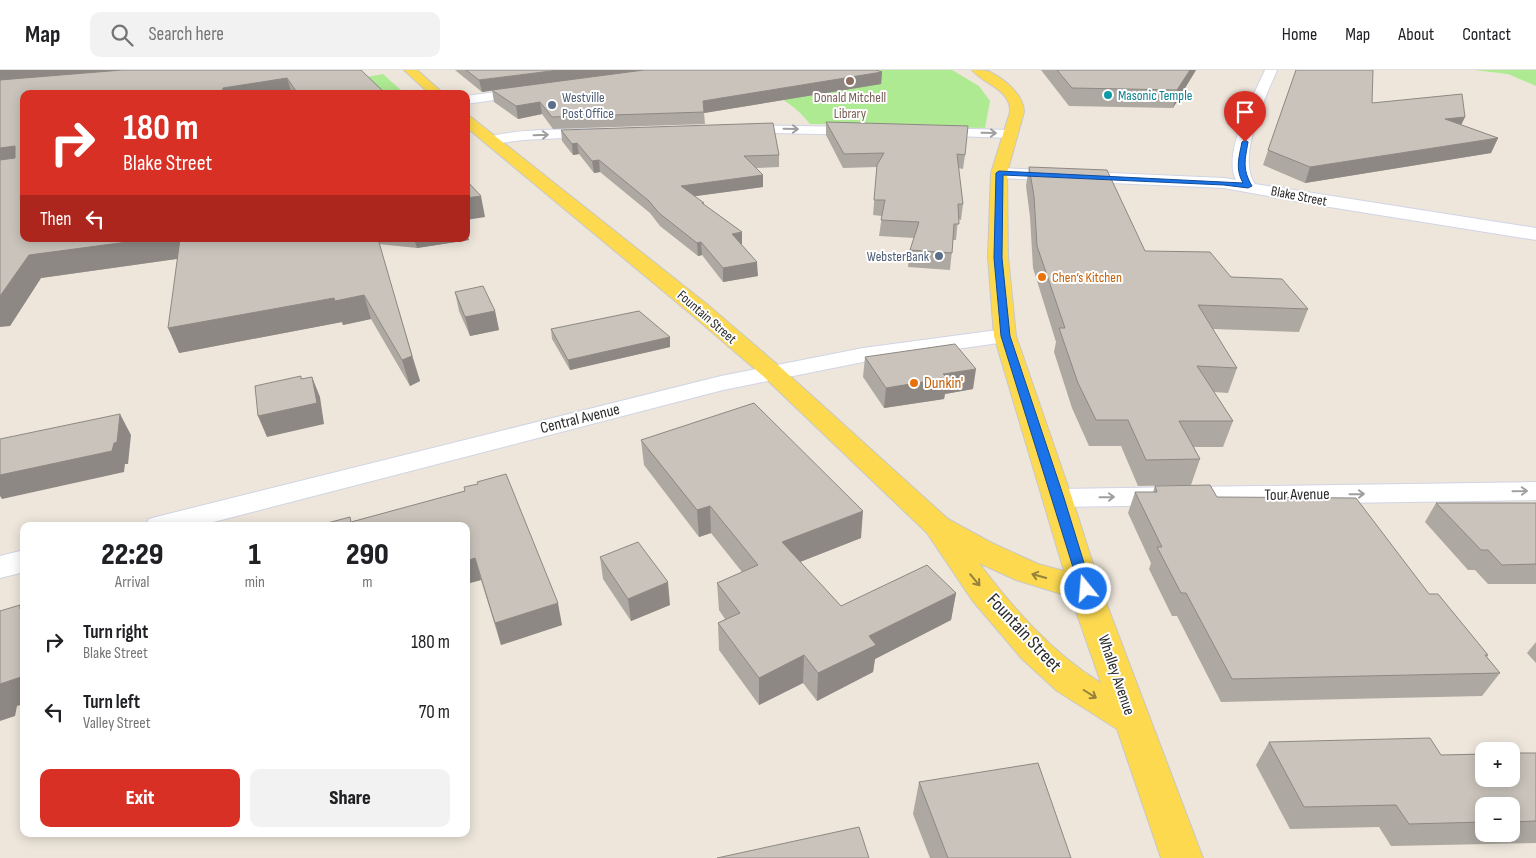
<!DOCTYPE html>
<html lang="en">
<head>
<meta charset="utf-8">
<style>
	:root { --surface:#fff; --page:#f2f2f2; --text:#202124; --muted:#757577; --line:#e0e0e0; --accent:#d93025 }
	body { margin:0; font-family:"Sofia Sans Condensed",sans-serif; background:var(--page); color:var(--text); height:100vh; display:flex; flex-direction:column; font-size:19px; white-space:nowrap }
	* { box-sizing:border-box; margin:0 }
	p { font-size:16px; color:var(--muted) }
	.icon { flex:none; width:28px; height:28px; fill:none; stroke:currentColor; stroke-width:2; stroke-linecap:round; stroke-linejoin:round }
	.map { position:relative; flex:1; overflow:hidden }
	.side { position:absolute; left:20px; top:452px; width:450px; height:315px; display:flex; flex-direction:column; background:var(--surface); border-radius:10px; box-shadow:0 2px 12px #0003 }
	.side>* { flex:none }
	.top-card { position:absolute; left:20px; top:20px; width:450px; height:152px; border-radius:10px; box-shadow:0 2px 12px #0003; background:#d93025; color:#fff; overflow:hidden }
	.tools { position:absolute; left:1475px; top:672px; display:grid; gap:10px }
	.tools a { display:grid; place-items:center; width:45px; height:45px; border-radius:10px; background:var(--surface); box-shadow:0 2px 12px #0003; font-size:25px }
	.pin { position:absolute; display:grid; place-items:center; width:42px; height:42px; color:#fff; margin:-51px -21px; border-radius:50% 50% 50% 0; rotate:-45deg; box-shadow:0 0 5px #0007 }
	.pin .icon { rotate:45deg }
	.me { position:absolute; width:55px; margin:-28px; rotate:343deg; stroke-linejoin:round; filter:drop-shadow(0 0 4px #0008) }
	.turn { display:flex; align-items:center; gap:18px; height:105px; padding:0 20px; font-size:22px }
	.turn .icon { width:65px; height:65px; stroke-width:2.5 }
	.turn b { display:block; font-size:35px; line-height:42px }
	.then { display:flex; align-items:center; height:48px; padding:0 20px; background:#0003; gap:10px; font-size:19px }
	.eta { display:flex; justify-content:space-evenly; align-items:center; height:85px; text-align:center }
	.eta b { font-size:30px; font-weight:800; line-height:35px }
	.primary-button { display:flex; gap:10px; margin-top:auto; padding:10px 20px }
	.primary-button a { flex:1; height:58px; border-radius:10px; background:var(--accent); color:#fff; font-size:20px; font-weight:800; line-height:58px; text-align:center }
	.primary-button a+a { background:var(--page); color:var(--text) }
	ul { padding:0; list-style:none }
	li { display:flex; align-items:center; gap:15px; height:70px; padding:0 20px }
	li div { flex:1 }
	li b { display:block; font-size:19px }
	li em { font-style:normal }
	header { display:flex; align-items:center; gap:30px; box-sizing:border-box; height:70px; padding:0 25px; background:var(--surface); border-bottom:1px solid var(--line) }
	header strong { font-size:24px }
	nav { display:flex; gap:28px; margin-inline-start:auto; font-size:18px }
	.search { width:350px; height:45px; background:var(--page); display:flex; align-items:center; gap:12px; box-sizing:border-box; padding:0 18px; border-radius:10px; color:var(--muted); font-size:19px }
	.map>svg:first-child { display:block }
	.green { fill:#aeea92 }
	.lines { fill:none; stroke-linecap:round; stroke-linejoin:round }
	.minor-casing { stroke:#d0d4e5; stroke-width:2 }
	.major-casing { stroke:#c8c8c8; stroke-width:2 }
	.minor { fill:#fff; fill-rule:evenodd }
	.major { fill:#fdd950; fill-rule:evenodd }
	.wall { fill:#ada8a1; fill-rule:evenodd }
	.shaded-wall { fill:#8d8883 }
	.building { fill:#c9c3bb; stroke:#8d8883 }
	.oneway { stroke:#9f9f9f }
	.oneway2 { stroke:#94823d }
	.route { fill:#1a73e8; stroke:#114b97 }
	.education-dot { fill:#8d6e63; stroke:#fff; stroke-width:2 }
	.culture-dot { fill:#0f9aa8; stroke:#fff; stroke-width:2 }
	.service-dot { fill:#5c6f8a; stroke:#fff; stroke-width:2 }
	.food-dot { fill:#e8710a; stroke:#fff; stroke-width:2 }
	.labels { text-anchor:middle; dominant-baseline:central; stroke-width:4; stroke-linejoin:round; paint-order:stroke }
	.far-culture-label { font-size:14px; fill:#0d838f; stroke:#fff; text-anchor:start }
	.far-service-label { font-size:14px; fill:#4e5e75; stroke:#fff; text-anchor:start }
	.far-education-label { font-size:14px; fill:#785e54; stroke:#fff }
	.far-street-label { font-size:14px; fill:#2a2a2a; stroke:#fff }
	.far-food-label { font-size:14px; fill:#c56008; stroke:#fff; text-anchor:start }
	.food-label { font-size:16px; fill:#c56008; stroke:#fff; text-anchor:start }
	.street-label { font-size:16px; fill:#2a2a2a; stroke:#fff }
	.near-street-label { font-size:19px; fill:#2a2a2a; stroke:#fff }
</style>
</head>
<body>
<header>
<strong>Map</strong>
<div class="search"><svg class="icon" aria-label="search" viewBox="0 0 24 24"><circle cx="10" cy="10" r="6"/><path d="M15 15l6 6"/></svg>Search here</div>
<nav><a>Home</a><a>Map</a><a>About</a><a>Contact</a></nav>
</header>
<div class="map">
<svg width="1536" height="788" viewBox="0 0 1536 788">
	<rect width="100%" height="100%" fill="#eee6db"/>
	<g class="green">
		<path d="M719 0H952L979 16 990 31 985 58 810 54C787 25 752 13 719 0Z"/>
		<path d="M1474 0H1536V16L1508 4Z"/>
		<path d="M383 4 402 21 382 24H323L367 7Z"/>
	</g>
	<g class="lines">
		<g class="minor-casing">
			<g id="minor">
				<path d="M1265 0H1277C1266 27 1236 87 1255 114L1536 158V170L1317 135 1224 118 999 108 993 106 991 103 993 100 999 98 1224 108 1236 110C1222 84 1254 25 1265 0Z"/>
				<path d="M531 17 538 21 536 24 466 34V26Z"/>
				<path d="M736 55 863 57 868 58 870 61 868 64 863 65 731 62 729 59 731 56Z"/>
				<path d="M931 58 1011 60 1016 61 1018 64 1016 67 1011 68 926 65 924 62 926 59Z"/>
				<path d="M598 59 603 60 605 63 603 66 523 70 493 74 488 73 486 70 488 67C523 58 562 60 598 59Z"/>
				<path d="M1005 259 1013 261 1016 266 1013 271 863 292 723 320 198 456H145L149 449 160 446 721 306 863 278Z"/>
				<path d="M1536 412V430L1058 437 1048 435 1044 428 1048 421 1058 419Z"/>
				<path d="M24 480V502L0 508V486Z"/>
			</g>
		</g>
		<g class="major-casing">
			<g id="major">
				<path d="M404 0H417L444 24H430Z"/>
				<path d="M972 0C977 0 983 0 988 1 1003 8 1024 24 1024 42L1007 103 1008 187 1016 266 1072 428 1101 519 1203 788H1161L1117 659 1057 621 1022 589 972 530 927 463 763 306 692 245 466 57V46L471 47 708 235 779 296 948 449 992 473 1038 494 1064 501 994 266 988 187 991 103 1010 42C1011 19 984 15 972 0ZM979 493 1016 510 1071 527 1101 613C1052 583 1013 538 979 493Z"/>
			</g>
		</g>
		<use href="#minor" class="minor"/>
		<use href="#major" class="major"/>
	</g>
	<g class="wall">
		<path d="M0 0H361L386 24H24V169H466L469 170 417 178 379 174 420 311 410 316 371 249 343 255 342 252 179 283 177 189 41 208 10 256Z"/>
		<path d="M455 0H643L882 2 881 14 704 43 705 54 553 59 542 44 518 49 494 32 492 20 482 22Z"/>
		<path d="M1041 0H1196L1173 38 1069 36Z"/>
		<path d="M1296 0 1372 33 1465 47 1461 55 1498 68 1491 83 1305 113 1263 95Z"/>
		<path d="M826 52 965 85 963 99 958 98 963 134 961 150 958 149 956 170H953L950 200 908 197 910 180 914 168 879 166 882 146 873 145 877 97 843 98 826 65Z"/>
		<path d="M561 60 779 85V97L755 98 763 105V117L695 126 704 135 742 162V175L758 206 723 212 702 185 698 186 660 156 650 143 600 102 594 103 579 84 573 85 562 71Z"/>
		<path d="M1029 97 1145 181 1231 207 1308 239 1299 262 1213 259 1237 298 1228 323 1214 322 1233 351 1223 377H1194L1200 389 1191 415 1138 416 1121 376H1089L1072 338 1054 282 1056 272 1033 198 1030 147 1026 116Z"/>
		<path d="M455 222 495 241 499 260 470 266 459 241Z"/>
		<path d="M551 259 670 277 570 300 552 269Z"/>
		<path d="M865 287 973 319 945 324 944 329 884 338 863 307Z"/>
		<path d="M641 370 861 468 800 492 841 536 956 523 951 550 875 589 873 602 817 631 803 613 759 635 719 580 718 553 725 549 719 540 717 513 742 502 711 463 699 467 644 395Z"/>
		<path d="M1155 416 1217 427 1429 524 1488 585 1487 587 1500 603 1482 626 1221 632 1177 546H1172L1149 499 1151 493 1128 443 1135 422H1153Z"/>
		<path d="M465 421 562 555 501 575 481 510 466 514V456L352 452Z"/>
		<path d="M1436 433H1536V514H1488L1475 500H1468L1425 452Z"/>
		<path d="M600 487 670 535 631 551 603 509Z"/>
		<path d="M1536 572V593L1527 583Z"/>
		<path d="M1269 672 1441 685 1536 683V773L1391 776 1379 757 1290 759 1256 695ZM1484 736H1511V764H1484Z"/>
		<path d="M919 712 1071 788H930L913 744Z"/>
	</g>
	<g class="shaded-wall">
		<path d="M0 0H185L0 16Z"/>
		<path d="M559 0H643L482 22 479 10Z"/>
		<path d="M1190 0H1196L1173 38 1177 20Z"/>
		<path d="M882 2 881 14 704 43 703 31Z"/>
		<path d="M287 8 292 24H222L223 18Z"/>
		<path d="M540 32 542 44 518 49 516 36Z"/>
		<path d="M1465 47 1458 61 1445 49Z"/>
		<path d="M1498 68 1491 83 1305 113 1310 97Z"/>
		<path d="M577 73 579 84 573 85 572 74Z"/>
		<path d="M15 76 24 93 0 99V78Z"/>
		<path d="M599 90 600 102 594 103 592 91Z"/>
		<path d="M763 105V117L682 128 681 116Z"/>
		<path d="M481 126 485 147 466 150V128Z"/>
		<path d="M466 158 469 170 417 178 414 169H466Z"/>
		<path d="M742 162V175L732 164Z"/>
		<path d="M150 169H182L190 187 41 208 10 256 0 257V226L29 185Z"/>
		<path d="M701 172 702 185 698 186 697 173Z"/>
		<path d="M757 192 758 206 723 212V198Z"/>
		<path d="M364 225 371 249 343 255 342 252 179 283 168 258 334 228Z"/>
		<path d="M495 241 499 260 470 266 465 247Z"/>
		<path d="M670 267V277L570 300 568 290Z"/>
		<path d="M412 286 420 311 410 316 402 290Z"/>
		<path d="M976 299 973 319 945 324 944 329 884 338 886 318 943 304Z"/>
		<path d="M312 307 320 327 324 354 267 367 258 346Z"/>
		<path d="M120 344 131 365 128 394H125L124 402 2 429 0 426V405Z"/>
		<path d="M710 436 711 463 699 467 697 440Z"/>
		<path d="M863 441 861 468 782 499V472Z"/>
		<path d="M475 488 481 510 466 514V491Z"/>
		<path d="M668 512 670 535 631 551 628 529Z"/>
		<path d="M956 523 951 550 875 589 873 602 817 631 818 603 869 566Z"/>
		<path d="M558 533 562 555 501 575 495 553Z"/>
		<path d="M804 585 803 613 759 635V608Z"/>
		<path d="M24 606V634L17 636 15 646 0 651V614Z"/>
	</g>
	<g class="building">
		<path d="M122 0H361L386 24H298L287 8 223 18 222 24H24V169H150L29 185 0 226V90L15 88V76L0 78V10Z"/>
		<path d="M466 0H559L479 10Z"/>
		<path d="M644 0H876L882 2 703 31 704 42 552 47 540 32 516 36 492 20Z"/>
		<path d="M1057 0H1190L1177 20 1072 18Z"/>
		<path d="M1296 0H1373L1372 33 1462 24 1465 47 1445 49 1498 68 1310 97 1268 80Z"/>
		<path d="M826 52 968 56 965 85 957 84 963 134H958L959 154H954L952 183 910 180 919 152 881 150 885 130H874L877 95 884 83 844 84Z"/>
		<path d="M773 53 779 85 744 86 763 105 681 116 704 133H702L742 162 732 164 757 192 723 198 701 172 697 173 659 143 649 131 599 90 592 91 577 73 572 74 561 60Z"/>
		<path d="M1029 97 1107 100 1145 181 1210 182 1231 207 1282 209 1308 239 1198 235 1237 298 1197 296 1233 351H1179L1200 389 1146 390 1128 350H1096L1078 313 1059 258H1065L1037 176 1034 126Z"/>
		<path d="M466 110 481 126 466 128Z"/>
		<path d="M180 169H378L412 286 402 290 364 225 335 231 334 228 168 258Z"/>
		<path d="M483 216 495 241 465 247 455 222Z"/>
		<path d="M639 241 670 267 568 290 551 259Z"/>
		<path d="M955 274 976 299 943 304 947 308 886 318 865 287Z"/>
		<path d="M301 306V309L312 307 317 333 258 346 255 316Z"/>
		<path d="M754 333 863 441 782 472 841 536 927 495 956 523 869 566 876 575 818 603 804 585 759 608 718 553 740 543 717 513 758 495 710 436 697 440 641 370Z"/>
		<path d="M120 344 117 372 114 373 112 381 0 405V369Z"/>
		<path d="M506 404 558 533 495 553 475 488 466 491V456H316L350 447 351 452 465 421 464 417 478 414 477 412Z"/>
		<path d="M1210 415 1217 427 1356 428 1429 524H1438L1488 585H1485L1500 603 1232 609 1186 523H1181L1157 477H1162L1135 422H1157L1155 416Z"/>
		<path d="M1436 433H1536V494L1502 495 1488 480H1481Z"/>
		<path d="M638 472 668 512 628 529 600 487Z"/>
		<path d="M20 535V539L24 537V606L0 614V541Z"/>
		<path d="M1430 668 1441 685 1484 684V709H1511V683H1536V751L1511 752V736H1484V752L1409 754 1396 735 1304 737 1269 672Z"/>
		<path d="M1038 693 1071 788H948L919 712Z"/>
		<path d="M859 757 869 788H717Z"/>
	</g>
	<defs><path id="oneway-shaft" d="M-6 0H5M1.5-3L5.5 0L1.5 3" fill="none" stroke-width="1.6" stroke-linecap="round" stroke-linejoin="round" transform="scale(1.25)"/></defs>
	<g class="oneway">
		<use href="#oneway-shaft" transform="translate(791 59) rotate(1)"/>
		<use href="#oneway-shaft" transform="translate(989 63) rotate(1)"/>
		<use href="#oneway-shaft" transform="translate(541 65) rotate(-2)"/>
		<use href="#oneway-shaft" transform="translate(1520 421) rotate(-1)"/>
		<use href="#oneway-shaft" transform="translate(1357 424) rotate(-1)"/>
		<use href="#oneway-shaft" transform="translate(1107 427) rotate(-1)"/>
	</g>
	<g class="oneway2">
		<use href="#oneway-shaft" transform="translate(1039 506) rotate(-164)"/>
		<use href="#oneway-shaft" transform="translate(975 510) rotate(50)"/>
		<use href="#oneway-shaft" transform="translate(1090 624) rotate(32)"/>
	</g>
	<path class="route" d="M1245 70 1248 72C1245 90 1242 99 1252 116L1248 118 1224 115 1003 105 1002 188 1010 266 1064 428 1092 519 1090 523H1081L1001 266 994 188 996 103 999 101 1243 113C1235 99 1239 87 1242 72Z"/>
	<circle class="education-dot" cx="850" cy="11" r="5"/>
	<circle class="culture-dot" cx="1108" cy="25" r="5"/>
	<g class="service-dot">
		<circle cx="552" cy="35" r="5"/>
		<circle cx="939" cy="186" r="5"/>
	</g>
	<g class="food-dot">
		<circle cx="1042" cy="207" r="5"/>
		<circle cx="914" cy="313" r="5"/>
	</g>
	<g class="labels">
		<g class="far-culture-label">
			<text x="1118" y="25">Masonic Temple</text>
		</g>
		<g class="far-service-label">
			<text x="562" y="27">Westville<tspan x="562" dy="16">Post Office</tspan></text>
			<text x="929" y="186" text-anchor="end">WebsterBank</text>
		</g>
		<g class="far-education-label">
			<text x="850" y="27">Donald Mitchell<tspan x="850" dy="16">Library</tspan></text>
		</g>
		<g class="far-street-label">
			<text transform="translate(1299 126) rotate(11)">Blake Street</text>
			<text transform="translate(707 247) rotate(41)">Fountain Street</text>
		</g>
		<g class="far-food-label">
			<text x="1052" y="207">Chen’s Kitchen</text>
		</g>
		<g class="food-label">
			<text x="924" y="313">Dunkin'</text>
		</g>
		<g class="street-label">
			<text transform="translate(580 349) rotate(-14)">Central Avenue</text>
			<text transform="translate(1297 425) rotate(-1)">Tour Avenue</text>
			<text transform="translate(1116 605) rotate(71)">Whalley Avenue</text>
		</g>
		<g class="near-street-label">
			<text transform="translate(1024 563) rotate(47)">Fountain Street</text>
		</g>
	</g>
</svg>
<div class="tools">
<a>+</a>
<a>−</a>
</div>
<div class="pin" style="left:1245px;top:72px;background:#d93025"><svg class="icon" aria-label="arrive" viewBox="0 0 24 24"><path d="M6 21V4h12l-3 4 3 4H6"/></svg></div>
<svg class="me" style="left:1086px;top:519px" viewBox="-20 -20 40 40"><circle r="17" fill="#1a73e8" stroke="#fff" stroke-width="3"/><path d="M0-11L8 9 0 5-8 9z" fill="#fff"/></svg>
<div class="top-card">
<div class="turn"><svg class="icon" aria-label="right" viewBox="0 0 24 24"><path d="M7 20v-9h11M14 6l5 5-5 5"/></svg><div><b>180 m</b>Blake Street</div></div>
<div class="then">Then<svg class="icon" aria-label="left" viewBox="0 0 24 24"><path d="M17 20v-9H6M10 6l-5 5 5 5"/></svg></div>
</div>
<section class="side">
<div class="eta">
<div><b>22:29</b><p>Arrival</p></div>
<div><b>1</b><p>min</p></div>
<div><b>290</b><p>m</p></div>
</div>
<ul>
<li><svg class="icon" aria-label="right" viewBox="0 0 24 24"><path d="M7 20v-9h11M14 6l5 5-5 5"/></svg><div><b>Turn right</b><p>Blake Street</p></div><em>180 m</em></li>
<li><svg class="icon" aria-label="left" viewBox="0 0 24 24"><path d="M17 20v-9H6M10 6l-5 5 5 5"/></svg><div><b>Turn left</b><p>Valley Street</p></div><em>70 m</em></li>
</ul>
<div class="primary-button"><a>Exit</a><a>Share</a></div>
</section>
</div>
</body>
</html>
